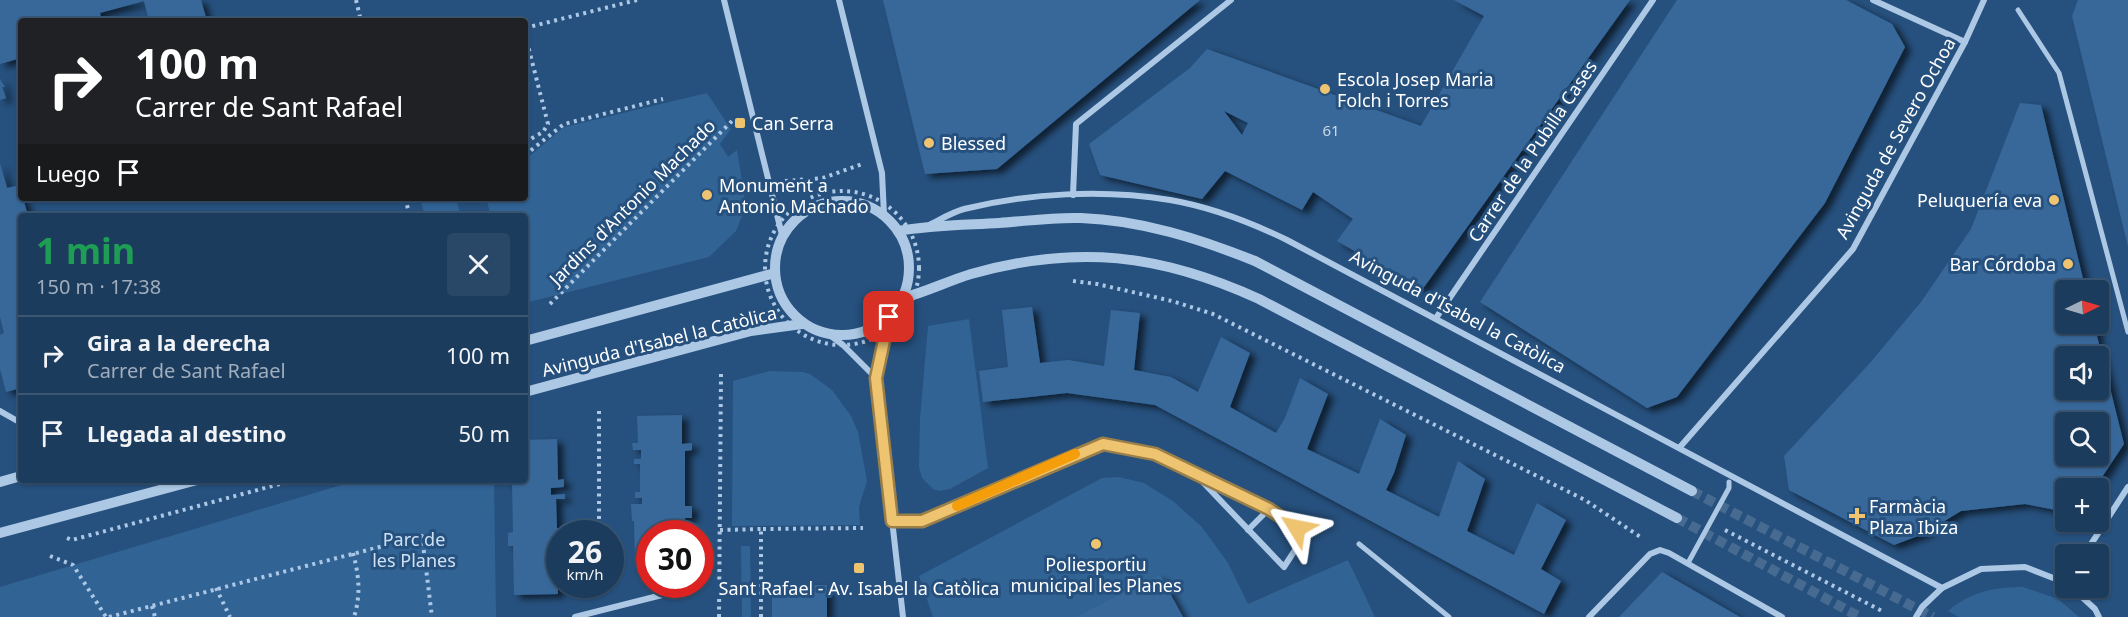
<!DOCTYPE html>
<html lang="es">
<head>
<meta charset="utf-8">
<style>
	:root { --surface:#1c3c5e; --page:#294767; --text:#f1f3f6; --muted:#a0adbc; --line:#3a5673 }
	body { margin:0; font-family:"Noto Sans",sans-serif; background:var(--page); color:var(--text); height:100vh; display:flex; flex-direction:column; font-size:22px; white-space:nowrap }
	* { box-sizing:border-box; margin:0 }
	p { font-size:20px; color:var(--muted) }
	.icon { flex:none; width:33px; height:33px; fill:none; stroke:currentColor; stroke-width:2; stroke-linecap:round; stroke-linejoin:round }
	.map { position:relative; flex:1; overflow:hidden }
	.drawer { position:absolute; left:18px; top:213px; width:510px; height:270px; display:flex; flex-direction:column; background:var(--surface); border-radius:6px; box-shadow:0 2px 4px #0004,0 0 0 2px var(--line) }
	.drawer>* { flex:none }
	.guide { position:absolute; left:18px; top:18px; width:510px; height:183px; border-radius:6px; box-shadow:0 2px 4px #0004,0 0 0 2px var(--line); background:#202124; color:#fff; overflow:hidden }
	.needle { width:39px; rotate:85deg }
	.buttons { position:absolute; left:2055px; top:280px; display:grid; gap:12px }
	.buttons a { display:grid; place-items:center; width:54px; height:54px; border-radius:6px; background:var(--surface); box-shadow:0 2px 4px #0004,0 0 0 2px var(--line); font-size:30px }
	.speed { position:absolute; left:546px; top:520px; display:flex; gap:12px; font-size:30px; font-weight:700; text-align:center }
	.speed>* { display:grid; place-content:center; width:78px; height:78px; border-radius:50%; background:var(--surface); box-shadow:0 2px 4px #0004,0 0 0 2px var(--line); line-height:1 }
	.speed small { font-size:15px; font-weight:400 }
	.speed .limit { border:9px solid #d22; background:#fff; color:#111 }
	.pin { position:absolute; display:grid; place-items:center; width:51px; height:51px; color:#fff; margin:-26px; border-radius:12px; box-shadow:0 3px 9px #0006 }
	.me { position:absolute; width:66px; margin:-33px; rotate:305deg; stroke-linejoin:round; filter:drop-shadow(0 0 4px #0008) }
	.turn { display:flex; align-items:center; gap:21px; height:126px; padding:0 18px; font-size:27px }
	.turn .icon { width:78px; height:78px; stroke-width:2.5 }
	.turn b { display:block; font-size:42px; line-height:51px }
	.then { display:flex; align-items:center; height:57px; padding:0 18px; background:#0003; gap:12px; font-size:22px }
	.round { display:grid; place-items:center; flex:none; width:63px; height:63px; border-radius:6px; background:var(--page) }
	.headline { display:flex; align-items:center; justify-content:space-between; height:102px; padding:0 18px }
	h1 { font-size:36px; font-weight:700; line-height:45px; color:#1e9e55 }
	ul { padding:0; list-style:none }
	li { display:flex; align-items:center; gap:18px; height:78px; padding:0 18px; border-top:2px solid var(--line) }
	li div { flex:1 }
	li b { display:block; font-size:22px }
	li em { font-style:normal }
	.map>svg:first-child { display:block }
	.green { fill:#316395 }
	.building { fill:#37689a; fill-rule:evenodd; filter:url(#shadow) }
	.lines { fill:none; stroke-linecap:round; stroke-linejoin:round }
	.tertiary-tunnel { stroke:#476a90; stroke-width:10; stroke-dasharray:10 5; stroke-linecap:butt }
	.path { stroke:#acc8e5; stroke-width:4; stroke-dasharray:3 4.5; stroke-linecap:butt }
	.pedestrian { stroke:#acc8e5; stroke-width:5 }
	.minor { stroke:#acc8e5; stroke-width:6 }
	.tertiary { stroke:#acc8e5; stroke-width:10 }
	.route-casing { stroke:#9b7f49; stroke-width:15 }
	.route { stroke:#eec471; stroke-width:10 }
	.slow { stroke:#f59e0b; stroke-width:10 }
	.poi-dot { fill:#eec471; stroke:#26507d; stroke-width:2 }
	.labels { text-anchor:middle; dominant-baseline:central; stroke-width:6; stroke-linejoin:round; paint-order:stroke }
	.number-label { font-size:15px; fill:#cdd9e6 }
	.poi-label { font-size:18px; fill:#fff; stroke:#26507d; text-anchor:start }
	.street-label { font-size:18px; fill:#fff; stroke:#26507d }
	.park-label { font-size:18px; fill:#cee1f4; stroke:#26507d }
</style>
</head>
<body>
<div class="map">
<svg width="2128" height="617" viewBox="0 0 2128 617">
	<defs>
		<filter id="shadow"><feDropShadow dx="6" dy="4" stdDeviation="3" flood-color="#0009"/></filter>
	</defs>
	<rect width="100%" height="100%" fill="#26507d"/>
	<g class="green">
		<path d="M707 93 731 129 720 144 728 157 737 150 746 206 736 231 709 257 525 303V216H491L486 198H525V160L564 127Z"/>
		<path d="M420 198H456L461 216H425Z"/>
		<path d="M969 319 988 468 950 489 939 491 933 489 922 478 919 467 920 419 928 326Z"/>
		<path d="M770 371 803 372 810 374 832 390 851 416 858 432 867 481 859 507 860 525 732 526 733 381Z"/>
		<path d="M1119 477 1144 483 1173 501 1202 527 1228 563 1248 604 1348 560 1375 617H933L919 576 1102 478Z"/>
		<path d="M358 480H494L496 617H0V587Z"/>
		<path d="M741 546H750L751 617H742Z"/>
		<path d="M2023 587 2058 599 2079 617H1959L1948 611C1970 592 1994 587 2023 587Z"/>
	</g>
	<g class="building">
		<path d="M0 0H201L207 21H149L144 1 100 13 102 21H21V58L0 64Z"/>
		<path d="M883 0H1200L997 169 925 174Z"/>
		<path d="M1454 0H1630L1422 290 1337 241 1353 219 1313 192 1302 210 1225 171 1202 199 1100 175 1089 144 1190 68 1207 49 1421 126 1484 16ZM1224 111 1248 123 1242 135Z"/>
		<path d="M1677 0H1846L1892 24 1905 47 1825 203 1677 397 1647 408 1480 302Z"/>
		<path d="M2078 0H2128V247L2072 16Z"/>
		<path d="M0 79 5 87H2L6 98 0 100Z"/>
		<path d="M2020 103 2041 105 2086 291H2066V324H2094L2124 444 2094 489H2066V512L2025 504 1961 511 1923 534 1894 545 1789 490 1784 456 1869 364 1921 302 1971 229ZM2066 357H2098V390H2066ZM2066 423H2098V456H2066Z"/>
		<path d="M0 163 7 188 16 186 19 198H23L28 216H21V388L6 392 0 369V335L4 333 0 317Z"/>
		<path d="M1032 307 1040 363 1068 360 1104 366 1111 310 1140 313 1134 370 1171 377 1198 392 1221 337 1250 353 1230 407 1276 433 1285 418 1300 378 1328 394 1307 449 1359 474 1380 419 1406 435 1394 473 1386 490 1439 517 1458 461 1485 479 1467 531 1514 555 1537 503 1566 520 1541 569 1561 581 1544 614 1155 405 1067 393 983 402 979 371 1008 367 1002 310Z"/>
		<path d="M682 415V444L692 443V450L685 451V506H692V518H685V534H650V563H635L634 521H632L631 504H642V498H635V492H640V464H634V459H641V450H633L632 443H638L637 416Z"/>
		<path d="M557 439 558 480 564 479V487L551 488V495L565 494V499H556L557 528H564L565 531 556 532V548H560V552H557L558 594 514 595 513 546H508V533L513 532 512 484H508L507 480H525V440Z"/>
		<path d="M1662 572 1740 617H1619Z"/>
		<path d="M1160 575 1183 617H1076L1138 585Z"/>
		<rect x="772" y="585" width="55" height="32"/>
	</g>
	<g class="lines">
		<g class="tertiary-tunnel">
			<path d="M1692 491 1933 617"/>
			<path d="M1677 518 1860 617"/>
		</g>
		<g class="path">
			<path d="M356 0 361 21"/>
			<path d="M525 28 637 0"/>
			<path d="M525 34 548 124 543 132 525 142"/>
			<path d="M525 155 564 124 663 99"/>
			<path d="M785 181 823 178 862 164"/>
			<circle cx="842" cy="268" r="77"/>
			<path d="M405 198 410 216"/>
			<path d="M1073 281 1097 284 1172 301 1213 314 1585 500 1642 538"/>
			<path d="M550 304 734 119"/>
			<path d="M720 530 761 529"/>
			<path d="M1725 530 1882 611"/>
			<path d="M599 534V407"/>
			<path d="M67 538 72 540 287 482 288 480"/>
			<path d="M353 553C359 575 361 595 354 617"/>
			<path d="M50 556 73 565 106 617"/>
			<path d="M216 588 230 617"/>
			<path d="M152 606 155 617"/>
			<path d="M109 617 422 536 432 617"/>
			<path d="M719 617 721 374"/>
			<path d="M761 617V529L863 528"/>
		</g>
		<g class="pedestrian">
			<path d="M2018 10 2059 73 2128 332"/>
			<path d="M1359 544 1449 617"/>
			<path d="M1688 563 1729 488V482"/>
		</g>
		<g class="minor">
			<path d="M724 0 782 235"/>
			<path d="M839 0 882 173 884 215"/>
			<path d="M1873 0 1965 42"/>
			<path d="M1073 195 1076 124 1231 0"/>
			<path d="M931 224C941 219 953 212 964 209 1029 193 1103 189 1170 200 1211 207 1250 222 1287 240L1942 588"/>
			<path d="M889 317 876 378 903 617"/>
			<path d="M1436 318 1653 0"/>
			<path d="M831 336 843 345 876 378"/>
			<path d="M0 411 21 423"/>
			<path d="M1680 447 1853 249 1965 42 1984 0"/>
			<path d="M892 521H922L1103 444 1155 454 1269 509 1297 528V547L1284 567 1197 476"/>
			<path d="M1248 530 1269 509"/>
			<path d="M2084 555 2128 487"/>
			<path d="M2072 588 2095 609 2099 617"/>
			<path d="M575 617 662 595"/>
			<path d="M1589 617 1650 554 1660 550 1669 553 1782 617"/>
			<path d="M1916 617 1922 607 1942 588 1981 569 2025 567 2066 583"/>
		</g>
		<g class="tertiary">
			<circle cx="842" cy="268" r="67"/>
			<path d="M898 231C932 225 965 225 999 223 1027 221 1053 217 1081 218 1141 220 1200 239 1255 261L1692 491"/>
			<path d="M903 298C926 292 948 281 971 274 1077 244 1160 254 1259 299L1677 518"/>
			<path d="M525 341 775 273"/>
			<path d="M525 392 751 331 802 324"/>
			<path d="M0 482 21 476"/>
			<path d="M0 533 197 480"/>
		</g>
	</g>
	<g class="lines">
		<g class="route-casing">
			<path id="route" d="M889 317 876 378 892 521H922L1103 444 1155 454 1269 509 1297 528"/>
		</g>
		<use href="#route" class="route"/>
		<path class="slow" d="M957 506 1075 454"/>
	</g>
	<g class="poi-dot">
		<circle cx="1325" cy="89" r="6"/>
		<rect x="734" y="117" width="12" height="12" rx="3"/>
		<circle cx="929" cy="143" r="6"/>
		<circle cx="707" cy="195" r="6"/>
		<circle cx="2054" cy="200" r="6"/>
		<circle cx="2068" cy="264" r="6"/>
		<path d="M1854 507h6v6h6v6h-6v6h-6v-6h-6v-6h6z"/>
		<circle cx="1096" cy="544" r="6"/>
		<rect x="853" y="562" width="12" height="12" rx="3"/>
	</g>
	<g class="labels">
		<g class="number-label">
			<text x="1331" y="130">61</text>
		</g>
		<g class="poi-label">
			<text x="1337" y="79">Escola Josep Maria<tspan x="1337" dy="21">Folch i Torres</tspan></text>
			<text x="752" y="123">Can Serra</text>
			<text x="941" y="143">Blessed</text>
			<text x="719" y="185">Monument a<tspan x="719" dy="21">Antonio Machado</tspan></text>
			<text x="2042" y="200" text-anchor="end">Peluquería eva</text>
			<text x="2056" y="264" text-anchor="end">Bar Córdoba</text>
			<text x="1869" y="506">Farmàcia<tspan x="1869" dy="21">Plaza Ibiza</tspan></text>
			<text x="1096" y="564" text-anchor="middle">Poliesportiu<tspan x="1096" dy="21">municipal les Planes</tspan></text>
			<text x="859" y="588" text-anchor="middle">Sant Rafael - Av. Isabel la Catòlica</text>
		</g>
		<g class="street-label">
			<text transform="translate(1895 138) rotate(-61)">Avinguda de Severo Ochoa</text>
			<text transform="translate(1532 151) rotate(-56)">Carrer de la Pubilla Cases</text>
			<text transform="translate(632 202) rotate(-45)">Jardins d'Antonio Machado</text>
			<text transform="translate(1458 311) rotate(28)">Avinguda d'Isabel la Catòlica</text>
			<text transform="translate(659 341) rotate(-14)">Avinguda d'Isabel la Catòlica</text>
		</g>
		<g class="park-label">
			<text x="414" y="539">Parc de<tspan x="414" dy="21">les Planes</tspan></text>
		</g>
	</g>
</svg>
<div class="buttons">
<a><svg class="needle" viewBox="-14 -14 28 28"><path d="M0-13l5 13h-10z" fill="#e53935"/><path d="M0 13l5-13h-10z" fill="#a0adbc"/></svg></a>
<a><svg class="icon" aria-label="sound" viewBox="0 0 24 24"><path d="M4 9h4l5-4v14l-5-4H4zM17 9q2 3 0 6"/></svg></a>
<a><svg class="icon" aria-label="search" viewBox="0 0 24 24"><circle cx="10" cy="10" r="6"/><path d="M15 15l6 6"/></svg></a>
<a>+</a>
<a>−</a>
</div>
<div class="speed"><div>26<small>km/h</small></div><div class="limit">30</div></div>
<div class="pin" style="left:889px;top:317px;background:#d93025"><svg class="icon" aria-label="arrive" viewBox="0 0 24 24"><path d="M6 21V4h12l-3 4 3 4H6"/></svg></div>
<svg class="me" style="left:1297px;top:528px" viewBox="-20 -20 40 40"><path d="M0-17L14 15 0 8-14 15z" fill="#eec471" stroke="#fff" stroke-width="4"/></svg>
<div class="guide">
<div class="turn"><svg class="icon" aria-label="right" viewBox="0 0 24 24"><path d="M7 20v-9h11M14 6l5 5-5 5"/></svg><div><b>100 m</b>Carrer de Sant Rafael</div></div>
<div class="then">Luego<svg class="icon" aria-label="arrive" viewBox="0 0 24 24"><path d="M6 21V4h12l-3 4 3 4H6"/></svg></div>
</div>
<section class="drawer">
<div class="headline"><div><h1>1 min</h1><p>150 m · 17:38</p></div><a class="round"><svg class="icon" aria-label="close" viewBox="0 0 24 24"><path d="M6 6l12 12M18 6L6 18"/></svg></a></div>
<ul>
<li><svg class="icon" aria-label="right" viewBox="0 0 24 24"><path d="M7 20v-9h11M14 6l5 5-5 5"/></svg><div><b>Gira a la derecha</b><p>Carrer de Sant Rafael</p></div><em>100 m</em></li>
<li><svg class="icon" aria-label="arrive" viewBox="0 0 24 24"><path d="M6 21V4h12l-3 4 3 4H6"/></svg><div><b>Llegada al destino</b></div><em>50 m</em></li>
</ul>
</section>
</div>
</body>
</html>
